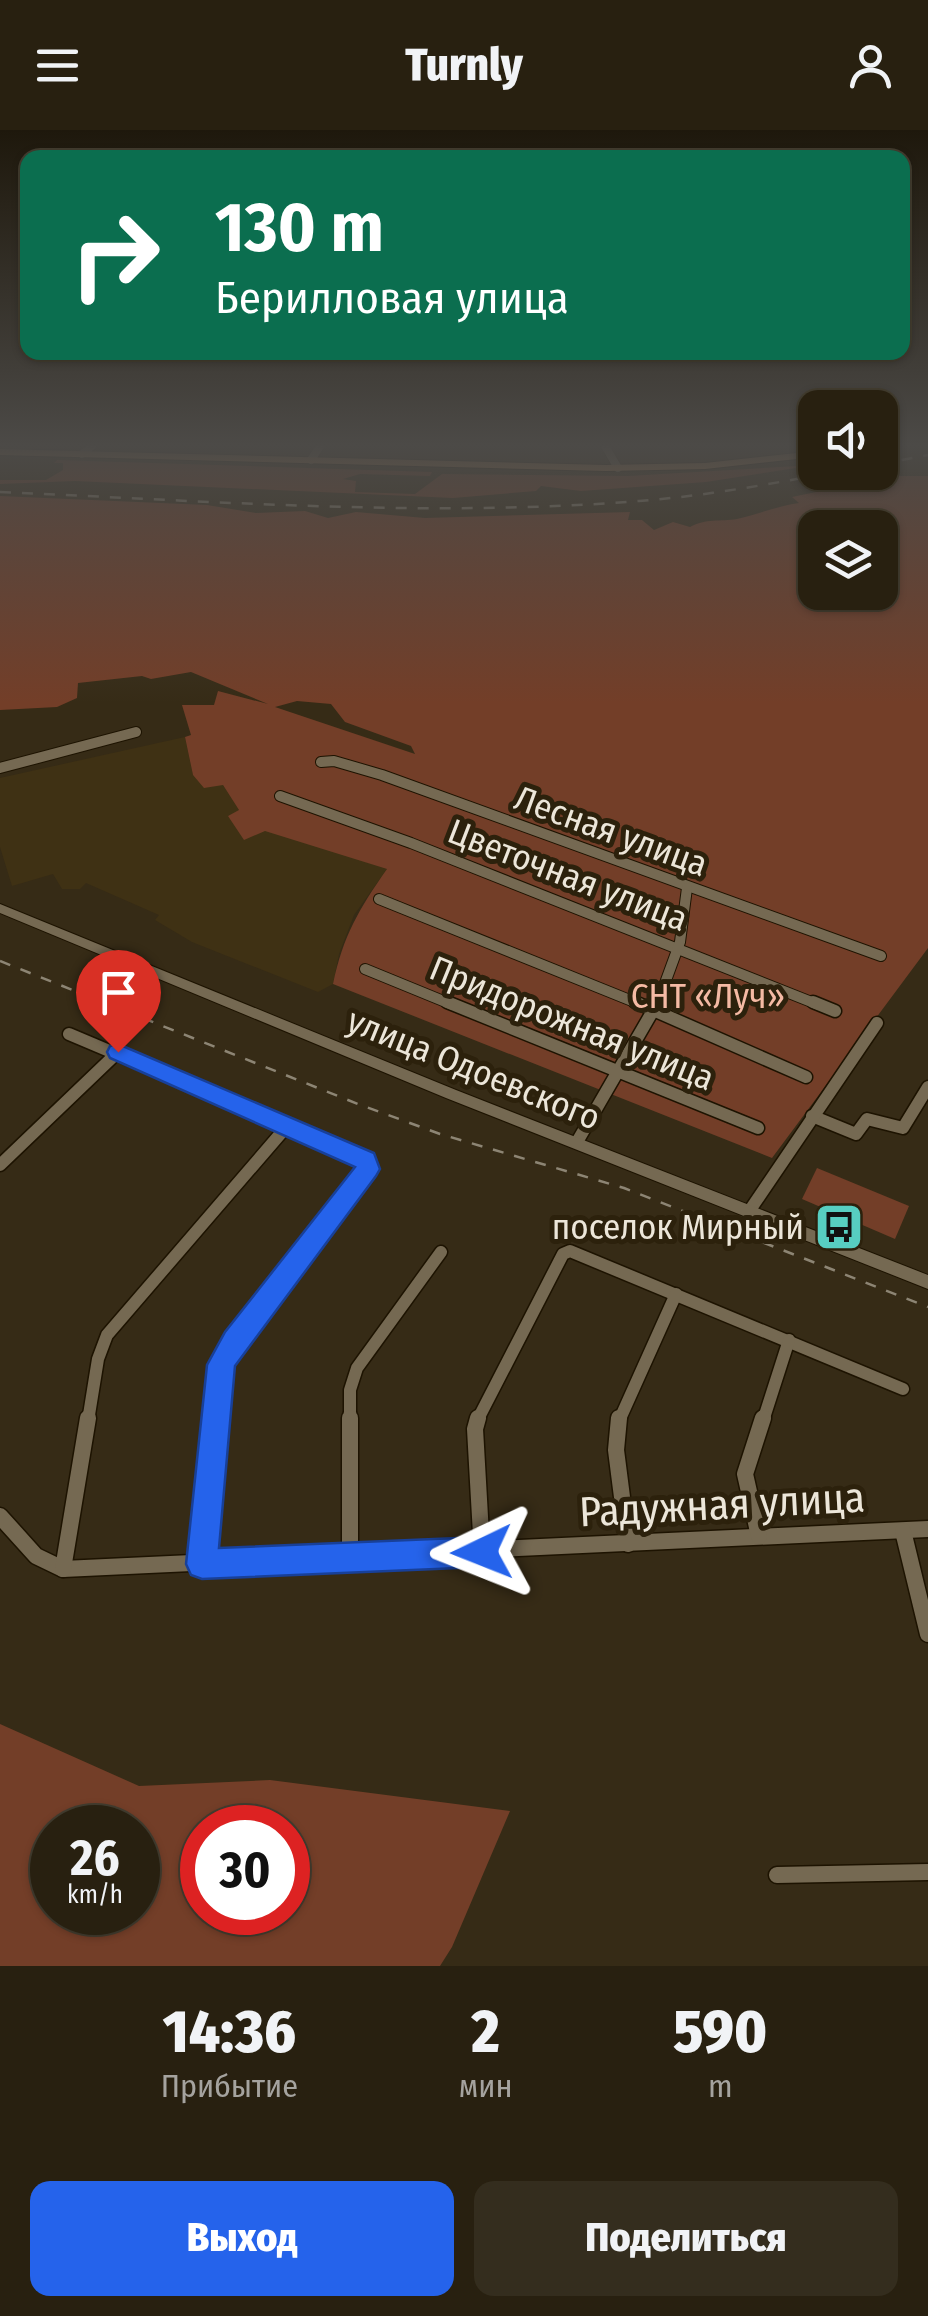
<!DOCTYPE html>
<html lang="ru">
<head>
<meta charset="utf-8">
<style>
	:root { --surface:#282010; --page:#342d1e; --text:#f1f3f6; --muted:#a5a39f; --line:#443e30; --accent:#2563eb }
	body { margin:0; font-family:"Fira Sans Condensed",sans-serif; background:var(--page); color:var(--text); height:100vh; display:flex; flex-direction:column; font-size:38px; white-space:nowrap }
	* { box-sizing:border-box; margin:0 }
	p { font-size:32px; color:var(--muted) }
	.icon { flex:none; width:55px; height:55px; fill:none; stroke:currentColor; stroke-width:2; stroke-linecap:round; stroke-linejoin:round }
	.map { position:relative; height:1836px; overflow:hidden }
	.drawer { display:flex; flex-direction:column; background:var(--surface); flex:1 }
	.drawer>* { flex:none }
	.hud { position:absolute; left:20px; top:20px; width:890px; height:210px; border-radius:20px; box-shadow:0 2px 8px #0004,0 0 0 2px var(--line); background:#0b6e4f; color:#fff; overflow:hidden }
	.controls { position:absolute; left:798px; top:260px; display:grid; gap:20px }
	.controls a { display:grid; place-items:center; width:100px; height:100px; border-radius:20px; background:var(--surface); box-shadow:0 2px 8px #0004,0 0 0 2px var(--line); font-size:50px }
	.speed { position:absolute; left:30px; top:1675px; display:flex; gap:20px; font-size:50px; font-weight:700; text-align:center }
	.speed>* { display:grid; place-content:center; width:130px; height:130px; border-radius:50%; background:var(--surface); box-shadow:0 2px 8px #0004,0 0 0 2px var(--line); line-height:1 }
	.speed small { font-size:25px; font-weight:400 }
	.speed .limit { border:15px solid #d22; background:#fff; color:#111 }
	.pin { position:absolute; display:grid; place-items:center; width:85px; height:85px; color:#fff; margin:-102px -42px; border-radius:50% 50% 50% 0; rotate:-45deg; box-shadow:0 0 10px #0007 }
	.pin .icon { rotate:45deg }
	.me { position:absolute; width:110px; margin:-55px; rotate:268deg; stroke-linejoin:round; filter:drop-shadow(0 0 8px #0008) }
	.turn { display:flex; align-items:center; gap:35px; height:210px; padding:0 30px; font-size:45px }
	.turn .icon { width:130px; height:130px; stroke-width:2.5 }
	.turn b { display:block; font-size:70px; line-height:85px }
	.eta { display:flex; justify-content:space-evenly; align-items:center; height:170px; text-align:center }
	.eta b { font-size:60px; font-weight:800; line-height:70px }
	.primary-button { display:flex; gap:20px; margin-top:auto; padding:20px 30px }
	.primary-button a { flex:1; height:115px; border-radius:20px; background:var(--accent); color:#fff; font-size:40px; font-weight:800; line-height:115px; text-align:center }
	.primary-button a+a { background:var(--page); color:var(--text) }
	header { display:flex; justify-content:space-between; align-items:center; height:130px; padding:0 30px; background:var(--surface); font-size:45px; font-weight:800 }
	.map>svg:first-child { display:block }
	.built { fill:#3f3114 }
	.green { fill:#733e28; fill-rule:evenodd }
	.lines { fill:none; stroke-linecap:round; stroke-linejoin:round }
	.minor-far3-casing { stroke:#1d1301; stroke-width:9 }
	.minor-far2-casing { stroke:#1d1301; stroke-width:12 }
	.minor-far1-casing { stroke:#1d1301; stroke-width:15 }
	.minor-casing { stroke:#1d1301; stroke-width:19 }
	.tertiary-casing { stroke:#1d1301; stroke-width:2 }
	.trunk-casing { stroke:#1d1301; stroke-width:2 }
	.minor-far3 { stroke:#756952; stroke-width:8 }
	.minor-far2 { stroke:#756952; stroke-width:10 }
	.minor-far1 { stroke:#756952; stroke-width:12 }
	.minor { stroke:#756952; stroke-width:16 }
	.tertiary { fill:#756952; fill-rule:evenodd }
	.trunk { fill:#b58250; fill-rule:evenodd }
	.rail { stroke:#8d8574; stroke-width:2.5; stroke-dasharray:11 11; stroke-linecap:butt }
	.route { fill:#2563eb; stroke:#184099; stroke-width:2.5 }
	.labels { text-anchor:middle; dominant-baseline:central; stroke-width:10; stroke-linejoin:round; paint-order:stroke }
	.street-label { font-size:35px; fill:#ece6d9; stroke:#2c210c }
	.park-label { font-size:35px; fill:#f5baa4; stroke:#2c210c }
	.poi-label { font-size:35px; fill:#ece6d9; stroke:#2c210c; text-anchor:end }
	.near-street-label { font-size:42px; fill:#ece6d9; stroke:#2c210c }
</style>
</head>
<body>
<header><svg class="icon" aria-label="menu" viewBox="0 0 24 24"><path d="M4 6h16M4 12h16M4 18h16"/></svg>Turnly<svg class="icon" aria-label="person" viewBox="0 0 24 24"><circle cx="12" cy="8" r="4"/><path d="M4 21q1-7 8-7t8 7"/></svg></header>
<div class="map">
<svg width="928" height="1836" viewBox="0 0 928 1836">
	<rect width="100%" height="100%" fill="#362b16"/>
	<path class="built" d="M185 607 193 645 223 655 240 681 228 686 387 739 354 785 339 824 333 854 318 862 192 812 155 790 159 785 86 753 80 759H62L53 744 12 756 0 717V648Z"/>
	<g class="green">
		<path d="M57 330 432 342 430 346 360 344 343 349 356 351 355 362 415 364 442 344 628 346 815 335 706 352 581 361 541 356 536 361 453 368 75 351 0 354V350H46L63 340V333H54Z"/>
		<path d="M894 346H928V818L772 1028 333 854C343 806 359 779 387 739L265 701 244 710 228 686 239 680 223 655 204 658 193 645 185 607 191 605 182 575H214L218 561 268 574 191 542 151 549 142 546 78 553 77 568 57 577 0 580V366L207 375 256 383 305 381 328 388 356 382 425 388 630 382 628 390H642L654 400 673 392 690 397C706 388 720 392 737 389 759 384 777 376 799 373L792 367 835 358 888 357 885 351ZM815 398H880V462H815ZM297 571 331 574 345 592 411 616 415 624 275 577Z"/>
		<path d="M817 1038 909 1076 895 1109 802 1069Z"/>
		<path d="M0 1594 139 1656 270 1650 510 1681 452 1817 440 1836H0ZM52 1698H138V1782H52ZM202 1698H288V1782H202Z"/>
	</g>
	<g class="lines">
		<g class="minor-far3-casing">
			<g id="minor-far3">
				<path d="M605 316 618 338"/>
				<path d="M82 324 92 316"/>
				<path d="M311 330 320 316"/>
			</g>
		</g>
		<g class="minor-far2-casing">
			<g id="minor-far2">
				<path d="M321 632 334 631 382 645 881 826"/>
				<path d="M0 638 136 602"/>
				<path d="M280 666 411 713 819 875"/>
				<path d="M379 769 642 875"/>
				<path d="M365 839 453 875"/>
				<path d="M657 875 680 812 687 758"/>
			</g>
		</g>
		<g class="minor-far1-casing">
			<g id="minor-far1">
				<path d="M447 872 758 998"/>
				<path d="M635 872 806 947"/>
				<path d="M813 872 835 881"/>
				<path d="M69 904 365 1029 367 1039 235 1210 221 1235 216 1291"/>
				<path d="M812 986 856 1004 867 989 903 998 928 957"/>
				<path d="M577 1012 658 872"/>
				<path d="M0 1035 118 922"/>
				<path d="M750 1080 877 893"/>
				<path d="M88 1291 98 1229 107 1205 288 995"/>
				<path d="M350 1291V1260L357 1238 441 1122"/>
				<path d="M477 1291 563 1124 570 1121 903 1259"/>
				<path d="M619 1291 676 1164"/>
				<path d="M763 1291 789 1210"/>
			</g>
		</g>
		<g class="minor-casing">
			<g id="minor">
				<path d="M350 1288V1427"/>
				<path d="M478 1288 475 1299 482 1422"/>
				<path d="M619 1288 616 1320 628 1414"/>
				<path d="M0 1386 36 1426 63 1439 928 1399"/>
				<path d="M903 1401 928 1504"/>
				<path d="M759 1406 745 1344 763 1288"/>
				<path d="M202 1434 216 1288"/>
				<path d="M63 1439 88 1288"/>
				<path d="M777 1745 928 1742"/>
			</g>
		</g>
		<g class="tertiary-casing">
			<path id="tertiary" d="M0 774 456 960 928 1145V1159L446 968 0 783Z"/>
		</g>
		<g class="trunk-casing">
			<g id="trunk">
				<path d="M880 316H901L880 321Z"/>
				<path d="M0 319 606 335 705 333 815 321V327L705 339 606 341 0 325Z"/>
			</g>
		</g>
		<use href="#minor-far3" class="minor-far3"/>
		<use href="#minor-far2" class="minor-far2"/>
		<use href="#minor-far1" class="minor-far1"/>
		<use href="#minor" class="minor"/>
		<use href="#tertiary" class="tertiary"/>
		<use href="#trunk" class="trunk"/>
		<g class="rail">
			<path d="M880 334 928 325"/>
			<path d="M0 362C213 371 427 388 639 371 705 366 770 354 835 342"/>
			<path d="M0 831 358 974 440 1004 624 1058 928 1177"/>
		</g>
	</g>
	<linearGradient id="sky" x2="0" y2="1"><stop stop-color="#1e180c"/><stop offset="0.55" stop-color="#4c4a47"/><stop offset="1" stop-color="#4c4a47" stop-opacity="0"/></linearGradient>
	<rect width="928" height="573" fill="url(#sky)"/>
	<path class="route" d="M118 914 374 1023 380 1039 376 1046 235 1236 219 1418 482 1407 493 1411 498 1422 493 1433 482 1437 202 1449 191 1445 186 1434 207 1235 225 1202 355 1037 110 928 107 922 110 916Z"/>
	<defs>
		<g id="bus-square" transform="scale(2.5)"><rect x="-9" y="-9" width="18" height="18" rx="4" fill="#57cec1" stroke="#2c210c"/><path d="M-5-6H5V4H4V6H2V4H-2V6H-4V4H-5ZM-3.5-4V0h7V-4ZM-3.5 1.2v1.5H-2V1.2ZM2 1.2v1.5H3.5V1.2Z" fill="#111"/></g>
	</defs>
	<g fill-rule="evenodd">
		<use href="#bus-square" x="839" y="1097"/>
	</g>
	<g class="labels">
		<g class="street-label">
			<text transform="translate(611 701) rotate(20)">Лесная улица</text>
			<text transform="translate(568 745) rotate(21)">Цветочная улица</text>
			<text transform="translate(572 893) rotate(22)">Придорожная улица</text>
			<text transform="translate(474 939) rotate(22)">улица Одоевского</text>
		</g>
		<g class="park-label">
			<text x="708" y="866">СНТ «Луч»</text>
		</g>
		<g class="poi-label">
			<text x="804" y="1097">поселок Мирный</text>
		</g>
		<g class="near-street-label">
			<text transform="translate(722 1375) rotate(-3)">Радужная улица</text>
		</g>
	</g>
</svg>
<div class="controls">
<a><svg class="icon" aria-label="sound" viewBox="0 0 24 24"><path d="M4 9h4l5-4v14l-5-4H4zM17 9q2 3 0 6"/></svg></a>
<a><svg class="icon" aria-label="layers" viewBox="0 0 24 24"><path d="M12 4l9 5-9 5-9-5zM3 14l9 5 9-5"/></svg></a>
</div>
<div class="speed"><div>26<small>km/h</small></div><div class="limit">30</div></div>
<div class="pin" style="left:118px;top:922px;background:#d93025"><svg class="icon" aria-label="arrive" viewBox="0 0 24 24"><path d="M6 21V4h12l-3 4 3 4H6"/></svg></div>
<svg class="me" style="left:482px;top:1422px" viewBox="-20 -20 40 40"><path d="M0-17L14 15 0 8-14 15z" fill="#2563eb" stroke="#fff" stroke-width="4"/></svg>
<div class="hud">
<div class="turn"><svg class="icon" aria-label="right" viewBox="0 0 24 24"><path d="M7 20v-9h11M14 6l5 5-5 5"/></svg><div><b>130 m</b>Берилловая улица</div></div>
</div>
</div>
<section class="drawer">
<div class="eta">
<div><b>14:36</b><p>Прибытие</p></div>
<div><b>2</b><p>мин</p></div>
<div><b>590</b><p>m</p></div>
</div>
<div class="primary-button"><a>Выход</a><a>Поделиться</a></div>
</section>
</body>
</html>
